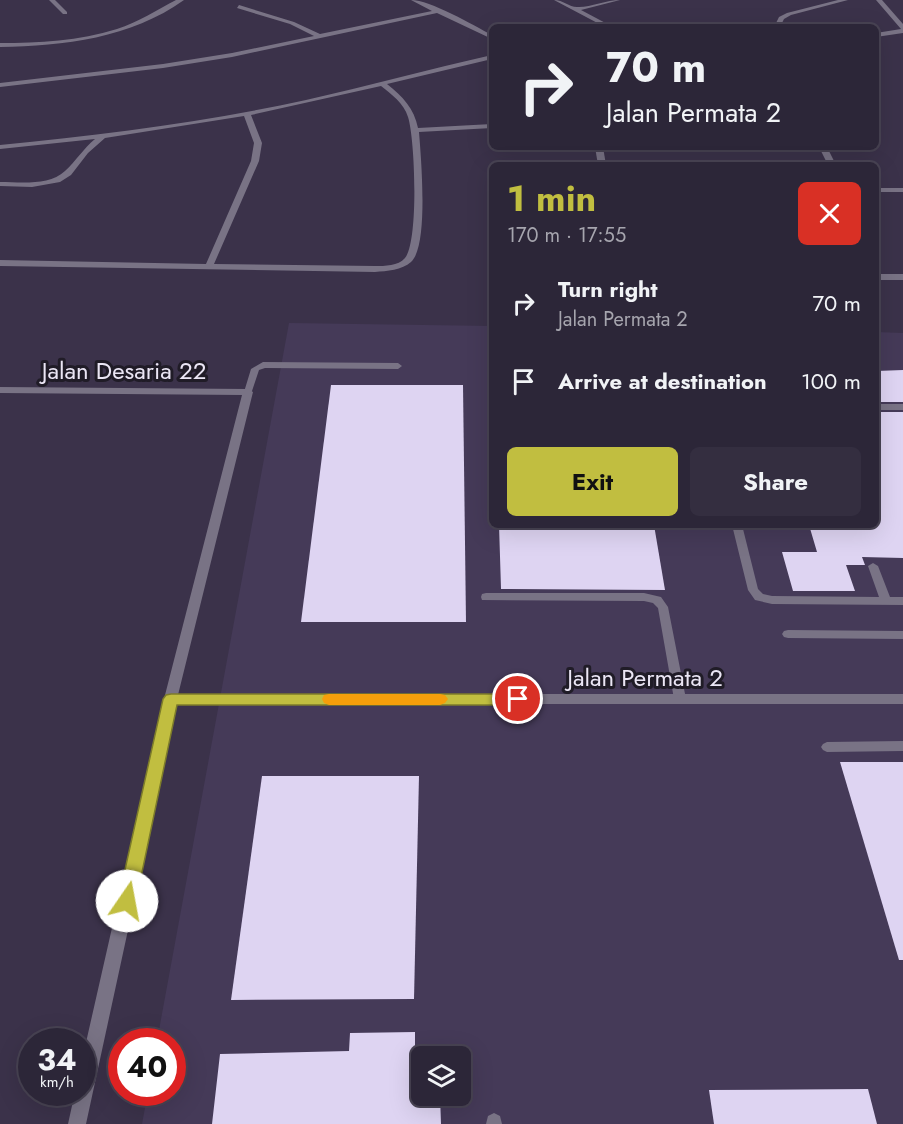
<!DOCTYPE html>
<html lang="en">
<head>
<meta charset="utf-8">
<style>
	:root { --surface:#2c2638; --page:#342e40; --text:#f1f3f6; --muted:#a6a5ae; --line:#484353; --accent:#c1be40 }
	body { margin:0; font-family:Jost,sans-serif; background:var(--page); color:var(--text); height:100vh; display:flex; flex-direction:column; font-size:22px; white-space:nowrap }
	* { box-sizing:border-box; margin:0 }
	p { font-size:20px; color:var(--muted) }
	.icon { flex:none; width:33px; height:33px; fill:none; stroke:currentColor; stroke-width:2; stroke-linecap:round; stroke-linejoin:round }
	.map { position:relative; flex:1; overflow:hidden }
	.panel { position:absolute; left:489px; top:162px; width:390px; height:366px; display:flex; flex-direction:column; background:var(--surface); border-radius:9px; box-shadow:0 6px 24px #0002,0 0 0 2px var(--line) }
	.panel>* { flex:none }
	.banner { position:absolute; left:489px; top:24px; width:390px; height:126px; border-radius:9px; box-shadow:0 6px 24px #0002,0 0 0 2px var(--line); background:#2c2638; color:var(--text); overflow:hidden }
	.controls { position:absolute; left:411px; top:1046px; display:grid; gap:12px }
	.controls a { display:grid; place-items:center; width:60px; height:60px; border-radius:9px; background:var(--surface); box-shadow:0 6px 24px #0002,0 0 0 2px var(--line); font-size:30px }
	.speed { position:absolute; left:18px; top:1028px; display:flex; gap:12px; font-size:30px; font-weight:700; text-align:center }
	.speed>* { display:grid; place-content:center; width:78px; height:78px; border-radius:50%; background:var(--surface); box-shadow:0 6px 24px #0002,0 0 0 2px var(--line); line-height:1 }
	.speed small { font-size:15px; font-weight:400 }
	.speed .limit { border:9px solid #d22; background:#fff; color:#111 }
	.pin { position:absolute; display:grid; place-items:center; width:51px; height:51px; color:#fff; margin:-26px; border:3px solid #fff; border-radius:50%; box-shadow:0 2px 6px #0007 }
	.me { position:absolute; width:66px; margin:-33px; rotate:12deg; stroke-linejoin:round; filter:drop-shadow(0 0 4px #0008) }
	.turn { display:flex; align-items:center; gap:21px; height:126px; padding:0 18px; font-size:27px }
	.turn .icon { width:78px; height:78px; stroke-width:2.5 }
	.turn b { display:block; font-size:42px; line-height:51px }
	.round { display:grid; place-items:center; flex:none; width:63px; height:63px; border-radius:9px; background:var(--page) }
	.summary { display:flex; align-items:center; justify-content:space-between; height:102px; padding:0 18px }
	h1 { font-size:36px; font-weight:700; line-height:45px; color:var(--accent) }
	.cta { display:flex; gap:12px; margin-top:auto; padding:12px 18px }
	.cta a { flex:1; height:69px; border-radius:9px; background:var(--accent); color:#111; font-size:24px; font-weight:700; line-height:69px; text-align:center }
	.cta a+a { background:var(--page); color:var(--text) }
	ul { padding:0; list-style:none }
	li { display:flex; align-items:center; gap:18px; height:78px; padding:0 18px }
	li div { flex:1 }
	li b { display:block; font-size:22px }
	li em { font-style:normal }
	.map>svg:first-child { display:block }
	.built { fill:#453a58; fill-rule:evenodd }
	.building { fill:#ded4f2 }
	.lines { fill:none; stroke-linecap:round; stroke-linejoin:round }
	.service { fill:#797385; fill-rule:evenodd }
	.minor { fill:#797385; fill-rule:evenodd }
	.tertiary { fill:#797385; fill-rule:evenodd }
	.route { fill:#c1be40; stroke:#7d7c2a; stroke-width:1.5 }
	.slow { fill:#f59e0b }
	.labels { text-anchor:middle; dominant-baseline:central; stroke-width:6; stroke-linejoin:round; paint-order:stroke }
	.street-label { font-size:24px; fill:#ebe6f5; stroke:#201c27 }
</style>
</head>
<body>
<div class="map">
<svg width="903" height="1124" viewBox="0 0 903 1124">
	<rect width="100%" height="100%" fill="#3b324a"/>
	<path class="built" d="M289 323 492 326V525H876V332L903 333V1124H142L148 1092H172V1041H157ZM422 1056H460V1095H422Z"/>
	<g class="building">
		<path d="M903 370V402H876V371Z"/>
		<path d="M331 385H463L466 622H301Z"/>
		<path d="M876 412H903V558L862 557 865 565H846L855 591H793L782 552H817L809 525H876Z"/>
		<path d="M499 525H654L665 590 501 589Z"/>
		<path d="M840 762H903V960H899Z"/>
		<path d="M262 776H419L414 999 231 1000Z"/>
		<path d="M415 1032V1051L422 1054V1095H440L441 1124H212L220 1054 349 1051 350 1033Z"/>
		<path d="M868 1089 877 1124H714L709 1090Z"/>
	</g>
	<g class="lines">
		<g class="service">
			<path d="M263 362 398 363 402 366 398 369 265 368 259 370 251 394H245L244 392 251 369Z"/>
			<rect x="876" y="404" width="27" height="6"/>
			<path d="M732 525H742L758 589 763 594 772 596 879 597 868 566 873 563 878 566 890 597H903V605L772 604 755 600 748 590Z"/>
			<path d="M486 593H644L661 597 668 607 686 699 684 702H676L674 699 658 608 653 603 644 601 482 600 481 597 482 594Z"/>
			<path d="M788 630 903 631V639L788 638 784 637 782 634 784 631Z"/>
			<path d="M903 741V751L827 752 823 750 821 747 823 744 827 742Z"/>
			<path d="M494 1113 500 1116 502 1124H486L488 1116Z"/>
		</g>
		<g class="minor">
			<path d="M49 0H55L67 12V14H63Z"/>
			<path d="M176 0H184C131 38 64 46 0 47V43C39 43 79 41 117 29 138 22 157 10 176 0Z"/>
			<path d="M411 0C430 0 473 25 492 35V39L437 13 232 57 163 68 0 87V83L163 64 232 53 314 36 290 24 237 8 239 5 294 22 320 34 432 11Z"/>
			<path d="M554 0C563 0 569 7 577 7 589 8 606 0 620 0L581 10 613 27H605Z"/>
			<path d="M838 0H848L791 15 784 19 780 27H774L779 17 787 13Z"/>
			<path d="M876 0H882L903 24V33L876 37V33L901 29Z"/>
			<path d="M492 55V59L387 84C403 97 414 108 418 128L492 124V128L419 132C421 157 429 246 411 262 402 270 387 271 375 272L0 266V260L206 264 251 161 254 143 244 116 105 138 88 153 71 175 60 182 32 187 0 186V182C21 182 49 186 65 171 76 161 83 149 95 139L0 149V145C103 135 206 122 306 100 369 86 429 69 492 55ZM381 86C391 94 404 103 408 117 415 138 419 241 405 258 398 266 385 266 375 266L214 264 259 161 262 143 251 115Z"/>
			<path d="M595 147H603L606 165H598Z"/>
			<path d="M819 147H827L836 165H828Z"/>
			<rect x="876" y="188" width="27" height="4"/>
			<rect x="876" y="274" width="27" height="6"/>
			<path d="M0 387 248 389 253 392 176 703H166L164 699 242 395 0 393Z"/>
		</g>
		<path class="tertiary" d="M171 694H903V704H177L86 1124H68L75 1092H82V1060L164 699 166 695Z"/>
	</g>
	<path class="route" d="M171 694H518L524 695 526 699 524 703 518 705H177L136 901 133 906 127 908 120 906 118 901 163 699 166 695Z"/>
	<path class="slow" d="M329 694H440L445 695 448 699 445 703 440 705H329L324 703 322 699 324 695Z"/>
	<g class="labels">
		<g class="street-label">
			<text x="124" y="370">Jalan Desaria 22</text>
			<text x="645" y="677">Jalan Permata 2</text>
		</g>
	</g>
</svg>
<div class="controls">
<a><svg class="icon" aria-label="layers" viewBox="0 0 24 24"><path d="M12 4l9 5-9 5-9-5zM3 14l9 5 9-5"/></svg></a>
</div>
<div class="speed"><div>34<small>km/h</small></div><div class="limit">40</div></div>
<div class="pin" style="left:518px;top:699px;background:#d93025"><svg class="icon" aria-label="arrive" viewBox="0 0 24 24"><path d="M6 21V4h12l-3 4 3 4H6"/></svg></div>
<svg class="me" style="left:127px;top:901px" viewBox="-20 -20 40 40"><circle r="19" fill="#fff"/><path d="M0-13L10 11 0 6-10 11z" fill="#c1be40"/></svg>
<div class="banner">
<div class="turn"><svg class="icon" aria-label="right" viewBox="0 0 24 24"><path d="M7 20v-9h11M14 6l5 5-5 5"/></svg><div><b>70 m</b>Jalan Permata 2</div></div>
</div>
<section class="panel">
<div class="summary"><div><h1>1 min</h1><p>170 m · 17:55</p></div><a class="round" style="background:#d93025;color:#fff"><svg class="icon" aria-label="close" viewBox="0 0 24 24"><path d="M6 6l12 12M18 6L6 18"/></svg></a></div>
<ul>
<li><svg class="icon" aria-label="right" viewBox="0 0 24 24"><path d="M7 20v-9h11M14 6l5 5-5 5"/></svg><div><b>Turn right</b><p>Jalan Permata 2</p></div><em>70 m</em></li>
<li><svg class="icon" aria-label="arrive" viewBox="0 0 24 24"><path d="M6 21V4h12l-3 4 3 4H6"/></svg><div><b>Arrive at destination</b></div><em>100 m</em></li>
</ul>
<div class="cta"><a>Exit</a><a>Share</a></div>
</section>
</div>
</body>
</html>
